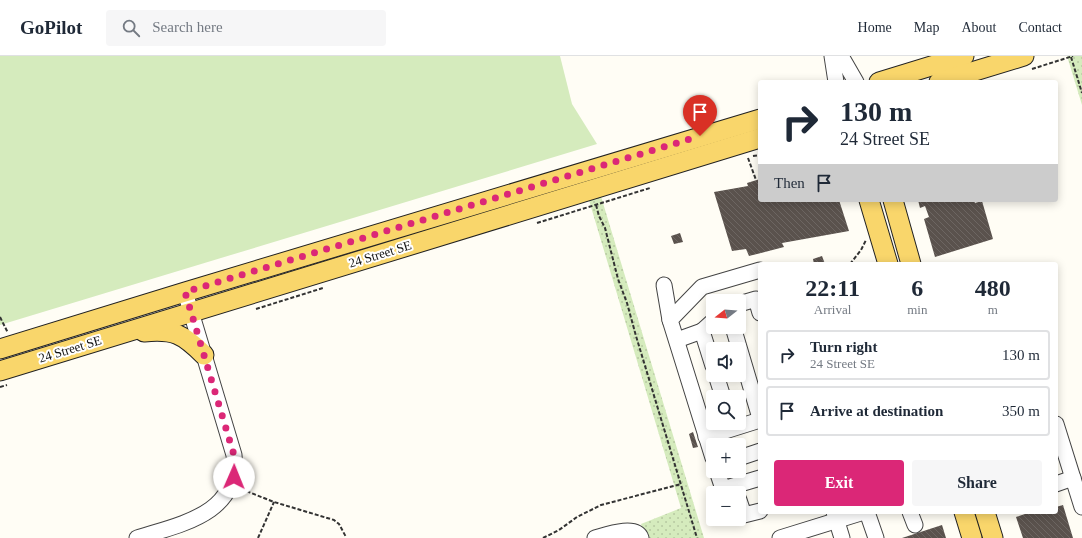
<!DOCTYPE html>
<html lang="en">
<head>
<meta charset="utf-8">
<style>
	:root { --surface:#fff; --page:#f6f6f7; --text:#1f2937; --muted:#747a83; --line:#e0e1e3; --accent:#db2777 }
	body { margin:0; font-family:Georgia,serif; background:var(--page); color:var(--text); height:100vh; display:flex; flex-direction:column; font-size:15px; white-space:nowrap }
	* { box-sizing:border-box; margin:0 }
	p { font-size:13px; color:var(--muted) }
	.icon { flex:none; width:22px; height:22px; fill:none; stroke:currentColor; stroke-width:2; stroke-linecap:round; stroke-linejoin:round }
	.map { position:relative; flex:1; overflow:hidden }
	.drawer { position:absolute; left:758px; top:206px; width:300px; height:252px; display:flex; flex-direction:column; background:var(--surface); border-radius:4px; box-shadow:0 2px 10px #0003 }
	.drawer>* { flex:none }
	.top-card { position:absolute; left:758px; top:24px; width:300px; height:122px; border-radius:4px; box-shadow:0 2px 10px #0003; background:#fff; color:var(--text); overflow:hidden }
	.needle { width:26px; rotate:253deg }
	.buttons { position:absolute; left:706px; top:238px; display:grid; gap:8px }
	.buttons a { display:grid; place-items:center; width:40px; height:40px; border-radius:4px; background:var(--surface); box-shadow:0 2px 10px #0003; font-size:20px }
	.pin { position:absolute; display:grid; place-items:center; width:34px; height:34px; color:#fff; margin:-41px -17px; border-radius:50% 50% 50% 0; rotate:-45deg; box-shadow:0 0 4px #0007 }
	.pin .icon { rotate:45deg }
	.me { position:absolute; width:44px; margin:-22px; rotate:1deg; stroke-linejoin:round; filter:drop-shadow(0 0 3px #0008) }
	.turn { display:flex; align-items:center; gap:14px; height:84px; padding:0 16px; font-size:18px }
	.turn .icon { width:52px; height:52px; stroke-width:2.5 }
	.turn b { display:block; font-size:28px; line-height:34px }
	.then { display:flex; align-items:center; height:38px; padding:0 16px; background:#0003; gap:8px; font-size:15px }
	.eta { display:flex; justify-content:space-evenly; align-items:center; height:68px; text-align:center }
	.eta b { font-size:24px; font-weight:800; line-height:28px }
	.action { display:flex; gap:8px; margin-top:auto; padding:8px 16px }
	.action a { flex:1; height:46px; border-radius:4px; background:var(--accent); color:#fff; font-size:16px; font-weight:800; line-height:46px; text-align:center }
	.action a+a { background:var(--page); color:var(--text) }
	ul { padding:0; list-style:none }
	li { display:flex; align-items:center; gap:12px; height:50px; margin:0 8px 6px; padding:0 8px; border:2px solid var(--line); border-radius:4px }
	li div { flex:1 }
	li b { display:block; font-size:15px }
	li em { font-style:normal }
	header { display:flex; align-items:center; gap:24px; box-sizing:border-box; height:56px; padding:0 20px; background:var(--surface); border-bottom:1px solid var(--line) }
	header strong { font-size:19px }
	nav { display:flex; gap:22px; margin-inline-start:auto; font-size:14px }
	.search { width:280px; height:36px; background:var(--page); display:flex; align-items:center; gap:10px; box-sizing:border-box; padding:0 14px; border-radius:4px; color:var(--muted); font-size:15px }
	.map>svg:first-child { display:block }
	.grass { fill:#d5ebbd }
	.park { fill:url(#park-dots) }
	.building { fill:url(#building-back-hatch) }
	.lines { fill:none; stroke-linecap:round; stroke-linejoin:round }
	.minor-casing { stroke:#444; stroke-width:17 }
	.major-casing { stroke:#222; stroke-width:21 }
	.path { stroke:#333; stroke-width:2; stroke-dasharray:4 2; stroke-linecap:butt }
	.minor { stroke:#fff; stroke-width:15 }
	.major { stroke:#f9d66b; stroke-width:19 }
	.route { stroke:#db2777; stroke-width:7; stroke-dasharray:0 12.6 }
	.labels { text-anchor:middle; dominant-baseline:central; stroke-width:4; stroke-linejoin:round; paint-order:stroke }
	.street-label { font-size:13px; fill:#111; stroke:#fff }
</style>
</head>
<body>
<header>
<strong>GoPilot</strong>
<div class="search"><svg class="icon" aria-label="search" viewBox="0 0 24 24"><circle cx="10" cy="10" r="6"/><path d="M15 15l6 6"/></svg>Search here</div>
<nav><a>Home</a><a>Map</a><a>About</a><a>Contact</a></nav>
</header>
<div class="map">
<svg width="1082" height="482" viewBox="0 0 1082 482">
	<defs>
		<pattern id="park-dots" width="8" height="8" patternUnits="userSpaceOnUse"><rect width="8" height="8" fill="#d5ebbd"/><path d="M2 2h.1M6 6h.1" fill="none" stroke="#b6c8a1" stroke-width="1.8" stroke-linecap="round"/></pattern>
		<pattern id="building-back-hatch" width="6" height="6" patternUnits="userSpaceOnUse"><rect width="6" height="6" fill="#5a524d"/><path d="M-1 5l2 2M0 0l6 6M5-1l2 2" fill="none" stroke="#6d6662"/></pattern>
	</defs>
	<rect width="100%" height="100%" fill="#fffdf5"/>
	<path class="grass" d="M0 0H560L572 48 597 88 0 269Z"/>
	<g class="park">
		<path d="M1067 0H1082V49Z"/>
		<path d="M600 137 704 482H646L641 468 681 452 588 141Z"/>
	</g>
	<g class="building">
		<path d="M760 123V144H839L849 175 782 187 784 191 749 200 746 193 732 195 714 136 748 130 747 127Z"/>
		<path d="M918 144H974L975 147 982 145 993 183 935 201 924 163 929 161 925 150 920 152Z"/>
		<path d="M680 177 683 186 674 188 671 180Z"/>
		<path d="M822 200 825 208H814L813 203Z"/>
		<path d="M693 376 698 391 693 392 689 378Z"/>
		<path d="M1063 449 1073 482H1023L1016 461 1031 456H1056V451Z"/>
		<path d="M942 469 946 482H902Z"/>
	</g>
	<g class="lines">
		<g class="minor-casing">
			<g id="minor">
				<path d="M832 0 836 26"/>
				<path d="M841 0 856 26"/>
				<path d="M664 229 670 264"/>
				<path d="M739 248 756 243 760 257"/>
				<path d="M733 271 760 362"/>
				<path d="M702 275 713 265"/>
				<path d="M677 284 702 275 713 310"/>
				<path d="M716 319 723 341"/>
				<path d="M1056 368 1082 451"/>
				<path d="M706 381 760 364"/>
				<path d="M713 402 670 264 702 231 760 214"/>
				<path d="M739 402 760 395"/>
				<path d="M717 415 723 433 760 422"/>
				<path d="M1056 428 1073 422"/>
				<path d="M739 444 744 459 760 455"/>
				<path d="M834 456 842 482"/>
				<path d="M867 456 876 482"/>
				<path d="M910 456 915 469"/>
				<path d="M137 482C181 468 240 458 234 399L185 236"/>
				<path d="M595 482C606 479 636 468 641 482"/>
				<path d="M780 482 864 456"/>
			</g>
		</g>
		<g class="major-casing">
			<g id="major">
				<path d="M879 26 964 0"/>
				<path d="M939 26 1024 0"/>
				<path d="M869 144 888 208"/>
				<path d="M893 144 911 208"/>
				<path d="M144 276C174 273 183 278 204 299"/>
				<path d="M0 293 185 236 760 63"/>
				<path d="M0 315 760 82"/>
				<path d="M964 456 972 482"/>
				<path d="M985 456 993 482"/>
			</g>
		</g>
		<g class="path">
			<path d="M1071 1 1082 37"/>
			<path d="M1032 13 1073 0"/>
			<path d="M753 100 760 99"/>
			<path d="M748 102 756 124"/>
			<path d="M596 149 599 160 605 172 618 223 627 247 636 280 697 482"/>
			<path d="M537 167 650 132"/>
			<path d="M850 208 861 194 866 184"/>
			<path d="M256 253 323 232"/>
			<path d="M0 261 8 277"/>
			<path d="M0 331 7 329"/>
			<path d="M241 433 274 446 334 464 339 468 346 481"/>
			<path d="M258 482 274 446"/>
			<path d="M543 482 559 474 577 461 601 449 681 428"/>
		</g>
		<use href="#minor" class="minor"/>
		<use href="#major" class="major"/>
	</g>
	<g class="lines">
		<path class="route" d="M234 421 235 412 234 399 185 236 700 80"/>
	</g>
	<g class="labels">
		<g class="street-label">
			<text transform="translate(380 198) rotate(-17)">24 Street SE</text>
			<text transform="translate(70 293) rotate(-17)">24 Street SE</text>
		</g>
	</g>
</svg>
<div class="buttons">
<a><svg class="needle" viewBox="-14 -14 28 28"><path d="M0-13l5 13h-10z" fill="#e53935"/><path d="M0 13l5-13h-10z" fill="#747a83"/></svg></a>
<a><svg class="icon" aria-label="sound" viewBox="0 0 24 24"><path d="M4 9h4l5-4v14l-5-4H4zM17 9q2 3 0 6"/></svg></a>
<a><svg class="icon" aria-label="search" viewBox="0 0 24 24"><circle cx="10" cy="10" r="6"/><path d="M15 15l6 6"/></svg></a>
<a>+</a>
<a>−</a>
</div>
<div class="pin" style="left:700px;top:80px;background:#d93025"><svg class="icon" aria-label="arrive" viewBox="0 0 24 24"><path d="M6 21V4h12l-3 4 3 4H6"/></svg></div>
<svg class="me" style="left:234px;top:421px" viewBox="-20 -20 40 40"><circle r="19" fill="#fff"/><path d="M0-13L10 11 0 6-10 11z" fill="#db2777"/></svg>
<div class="top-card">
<div class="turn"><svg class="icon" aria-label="right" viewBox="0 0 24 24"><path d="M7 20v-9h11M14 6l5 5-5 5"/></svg><div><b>130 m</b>24 Street SE</div></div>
<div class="then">Then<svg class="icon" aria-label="arrive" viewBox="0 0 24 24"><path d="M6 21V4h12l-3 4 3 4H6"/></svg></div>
</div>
<section class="drawer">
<div class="eta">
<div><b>22:11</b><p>Arrival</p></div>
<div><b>6</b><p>min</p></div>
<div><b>480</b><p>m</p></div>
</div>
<ul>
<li><svg class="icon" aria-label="right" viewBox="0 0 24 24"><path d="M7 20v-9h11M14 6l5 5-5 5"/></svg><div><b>Turn right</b><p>24 Street SE</p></div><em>130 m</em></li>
<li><svg class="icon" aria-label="arrive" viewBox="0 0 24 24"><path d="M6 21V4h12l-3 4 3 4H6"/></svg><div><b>Arrive at destination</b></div><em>350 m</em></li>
</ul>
<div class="action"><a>Exit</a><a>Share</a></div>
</section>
</div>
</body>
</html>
